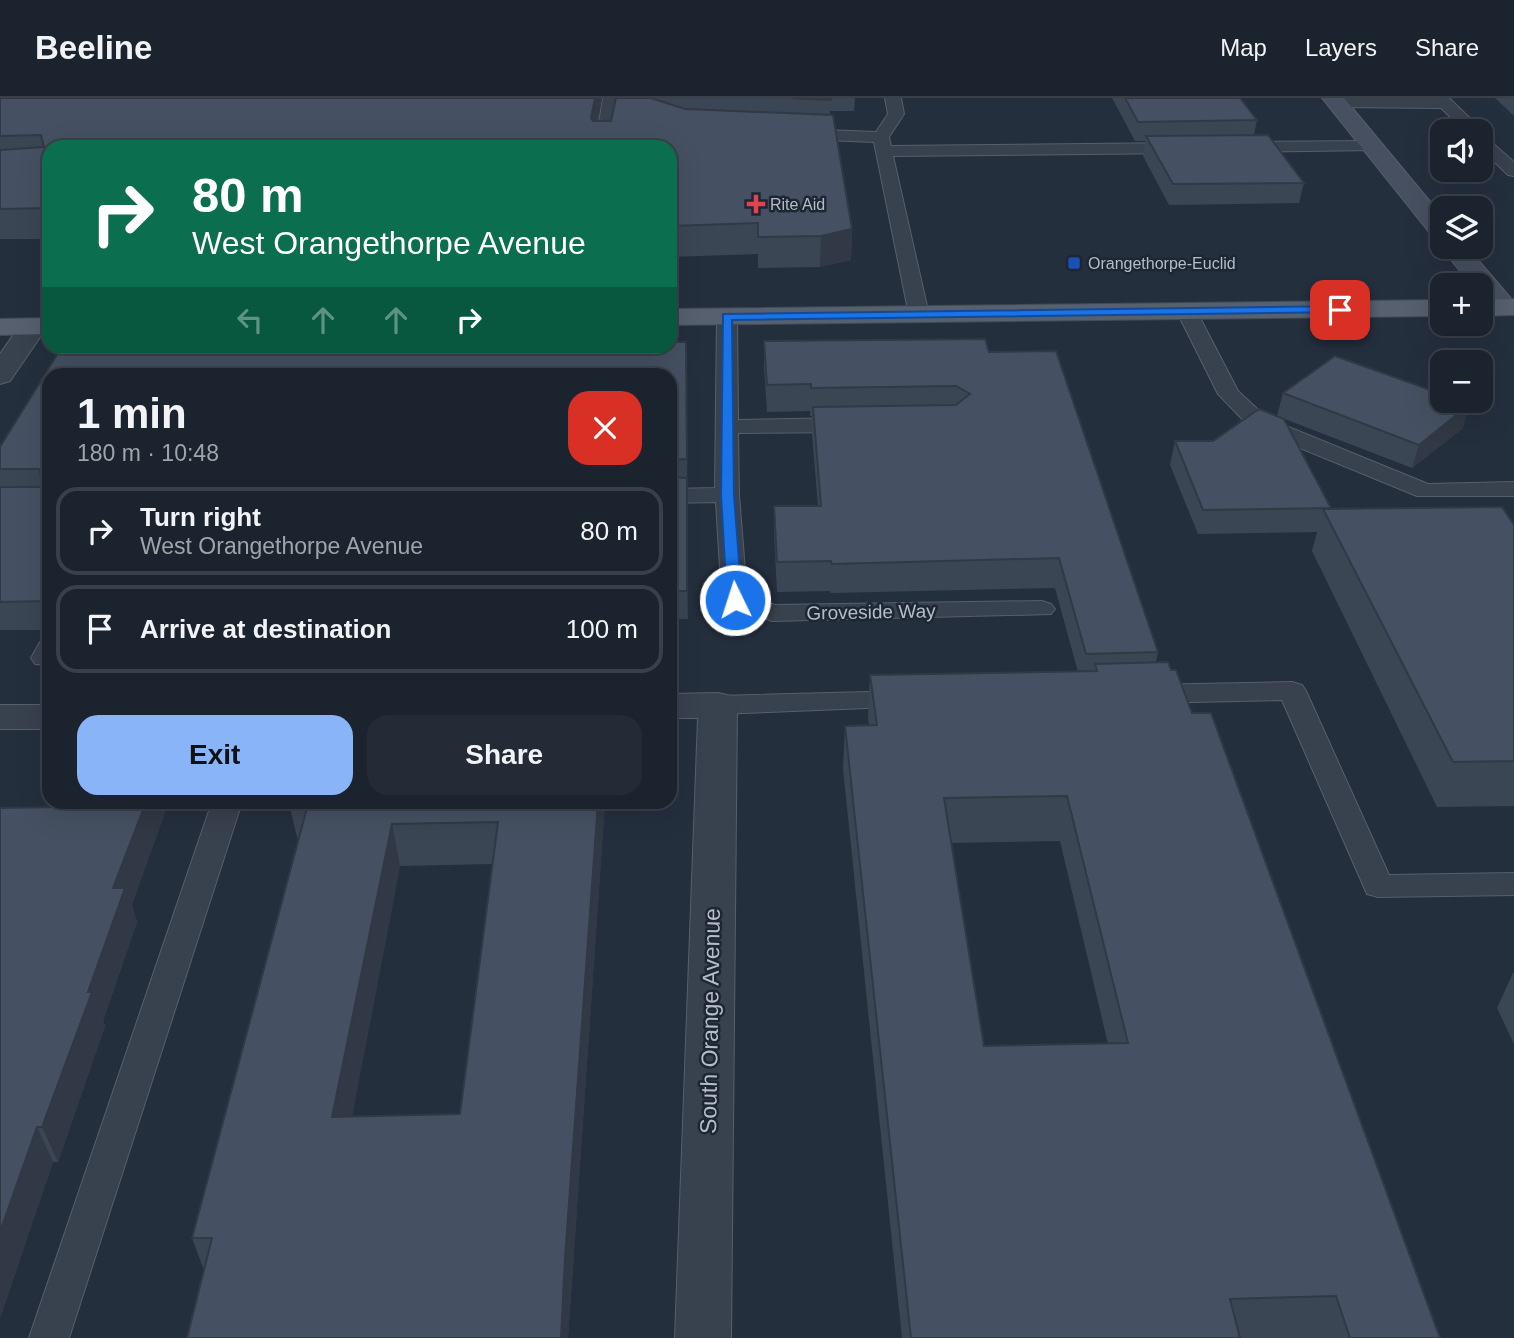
<!DOCTYPE html>
<html lang="en">
<head>
<meta charset="utf-8">
<style>
	:root { --surface:#1b232e; --page:#242b36; --text:#f1f3f6; --muted:#a0a4aa; --line:#39404a; --accent:#8ab4f8 }
	body { margin:0; font-family:Arial,sans-serif; background:var(--page); color:var(--text); height:100vh; display:flex; flex-direction:column; font-size:26px; white-space:nowrap }
	* { box-sizing:border-box; margin:0 }
	p { font-size:23px; color:var(--muted) }
	.icon { flex:none; width:38px; height:38px; fill:none; stroke:currentColor; stroke-width:2; stroke-linecap:round; stroke-linejoin:round }
	.map { position:relative; flex:1; overflow:hidden }
	.drawer { position:absolute; left:42px; top:270px; width:635px; height:441px; display:flex; flex-direction:column; background:var(--surface); border-radius:21px; box-shadow:0 7px 28px #0002,0 0 0 2px var(--line) }
	.drawer>* { flex:none }
	.hud { position:absolute; left:42px; top:42px; width:635px; height:214px; border-radius:21px; box-shadow:0 7px 28px #0002,0 0 0 2px var(--line); background:#0b6e4f; color:#fff; overflow:hidden }
	.tools { position:absolute; left:1430px; top:21px; display:grid; gap:14px }
	.tools a { display:grid; place-items:center; width:63px; height:63px; border-radius:14px; background:var(--surface); box-shadow:0 7px 28px #0002,0 0 0 2px var(--line); font-size:35px }
	.pin { position:absolute; display:grid; place-items:center; width:60px; height:60px; color:#fff; margin:-30px; border-radius:14px; box-shadow:0 4px 10px #0006 }
	.me { position:absolute; width:77px; margin:-38px; rotate:356deg; stroke-linejoin:round; filter:drop-shadow(0 0 5px #0008) }
	.turn { display:flex; align-items:center; gap:24px; height:147px; padding:0 35px; font-size:32px }
	.turn .icon { width:91px; height:91px; stroke-width:2.5 }
	.turn b { display:block; font-size:49px; line-height:60px }
	.lanes { display:flex; align-items:center; height:66px; padding:0 35px; background:#0003; justify-content:center; gap:35px; direction:ltr }
	.lanes .off { opacity:.35 }
	.round { display:grid; place-items:center; flex:none; width:74px; height:74px; border-radius:21px; background:var(--page) }
	.overview { display:flex; align-items:center; justify-content:space-between; height:119px; padding:0 35px }
	h1 { font-size:42px; font-weight:700; line-height:52px }
	.action { display:flex; gap:14px; margin-top:auto; padding:14px 35px }
	.action a { flex:1; height:80px; border-radius:21px; background:var(--accent); color:#111; font-size:28px; font-weight:700; line-height:80px; text-align:center }
	.action a+a { background:var(--page); color:var(--text) }
	ul { padding:0; list-style:none }
	li { display:flex; align-items:center; gap:21px; height:88px; margin:0 14px 10px; padding:0 21px; border:4px solid var(--line); border-radius:21px }
	li div { flex:1 }
	li b { display:block; font-size:26px }
	li em { font-style:normal }
	header { display:flex; align-items:center; gap:42px; box-sizing:border-box; height:98px; padding:0 35px; background:var(--surface); border-bottom:2px solid var(--line) }
	header strong { font-size:33px }
	nav { display:flex; gap:38px; margin-inline-start:auto; font-size:24px }
	.map>svg:first-child { display:block }
	.lines { fill:none; stroke-linecap:round; stroke-linejoin:round }
	.lane-casing { stroke:#565f6c; stroke-width:2 }
	.street-casing { stroke:#565f6c; stroke-width:2 }
	.secondary-casing { stroke:#565f6c; stroke-width:2 }
	.primary-casing { stroke:#414a57; stroke-width:2 }
	.lane { fill:#38414e; fill-rule:evenodd }
	.street { fill:#38414e; fill-rule:evenodd }
	.secondary { fill:#465061; fill-rule:evenodd }
	.primary { fill:#56606e; fill-rule:evenodd }
	.wall { fill:#3b4654; fill-rule:evenodd }
	.shaded-wall { fill:#303945 }
	.building { fill:#455162; stroke:#303945; stroke-width:2; fill-rule:evenodd }
	.route { fill:#1a73e8; stroke:#114b97; stroke-width:2 }
	.health-dot { fill:#e0444e; stroke:#1d2633; stroke-width:2.5 }
	.transit-dot { fill:#1a4fb4; stroke:#1d2633; stroke-width:2.5 }
	.labels { text-anchor:middle; dominant-baseline:central; stroke-width:5; stroke-linejoin:round; paint-order:stroke }
	.far-poi-label { font-size:16px; fill:#b4bcc9; stroke:#1d2633; text-anchor:start }
	.street-label { font-size:19px; fill:#b4bcc9; stroke:#1d2633 }
	.near-street-label { font-size:23px; fill:#b4bcc9; stroke:#1d2633 }
</style>
</head>
<body>
<header>
<strong>Beeline</strong>
<nav><a>Map</a><a>Layers</a><a>Share</a></nav>
</header>
<div class="map">
<svg width="1514" height="1240" viewBox="0 0 1514 1240">
	<rect width="100%" height="100%" fill="#242f3e"/>
	<g class="lines">
		<g class="lane-casing">
			<g id="lane">
				<path d="M603 0H619L611 49H595Z"/>
				<path d="M885 0H901L904 16 889 39 891 48 1182 45 1190 50 1182 55 893 58 929 217 919 223 909 217 874 44 800 41 792 36 800 31 876 34 888 16Z"/>
				<path d="M1334 0H1449L1480 30 1482 33 1481 35 1514 64V78L1508 77 1480 50V33H1465L1441 10 1337 9 1329 4Z"/>
				<path d="M1371 43 1379 48 1377 52 1240 54 1232 49 1240 44Z"/>
				<path d="M1187 208 1197 214 1238 293 1267 320 1428 386 1514 384V398H1417L1251 330 1218 296 1177 214Z"/>
				<path d="M727 213 737 219 738 322 850 320 861 327 850 334 738 335 739 397 747 498 775 507 1042 503 1051 506 1055 511 1051 516 772 523 726 507 722 502 716 404 670 405V391L715 390 717 219Z"/>
				<path d="M49 542V567L35 566 31 560 40 544Z"/>
				<path d="M1292 584 1302 587 1306 593 1389 777 1514 775V797L1378 799 1367 796 1282 602 1147 605 1137 602 1133 596 1137 590 1147 587Z"/>
				<path d="M907 593 917 596 921 602 917 608 718 616 708 613 704 607 708 601 718 598Z"/>
				<path d="M212 704H242L69 1240H29Z"/>
			</g>
		</g>
		<g class="street-casing">
			<g id="street">
				<path d="M33 221 43 223 47 229 10 283 0 286V256L23 223Z"/>
				<path d="M718 595 731 598 737 607 731 1240H675L698 620H670V596Z"/>
				<rect x="0" y="607" width="49" height="24"/>
			</g>
		</g>
		<g class="secondary-casing">
			<g id="secondary">
				<path d="M1322 0H1344L1442 118V142L1433 139Z"/>
				<path d="M1441 149H1467L1514 204V216H1494L1480 199V187H1471Z"/>
			</g>
		</g>
		<g class="primary-casing">
			<g id="primary">
				<path d="M1514 201V217L1480 218V202Z"/>
				<path d="M1442 202V218L670 227V211Z"/>
				<path d="M49 220V236L0 237V221Z"/>
			</g>
		</g>
		<use href="#lane" class="lane"/>
		<use href="#street" class="street"/>
		<use href="#secondary" class="secondary"/>
		<use href="#primary" class="primary"/>
	</g>
	<g class="wall">
		<path d="M0 0H602L598 23H611L616 0H855L854 13H830V17L852 131 851 162 820 169 758 170V156L670 159V49H49V141H0Z"/>
		<path d="M1112 0H1240L1257 22 1254 37 1304 85 1299 105 1169 107 1143 58 1146 43H1135Z"/>
		<path d="M1495 0H1514V18Z"/>
		<path d="M764 243 989 254 1158 554 1156 564 1171 572 1192 615 1440 1240H902L843 671 845 628 869 627 868 620 870 577 1078 574 1055 490 831 495 830 493 777 494 774 437V408H818L812 337V318H810V313L767 314 764 270ZM1060 743 1108 946 984 948 951 745Z"/>
		<path d="M670 244H686L688 521H670V276H49V532H0V349L60 252 226 248H670Z"/>
		<path d="M1283 295 1463 330 1412 370 1277 318Z"/>
		<path d="M1175 343 1331 410 1330 411 1514 427V708L1437 709 1312 453 1317 434 1198 436 1170 367Z"/>
		<path d="M290 704H605L568 1240H187L204 1172 192 1140 298 743 289 706ZM493 766 460 1016 352 1018 400 768Z"/>
		<path d="M0 710 132 807 137 824 103 923 105 928 58 1064H53L0 1220Z"/>
		<path d="M1513 875H1514V946L1497 910Z"/>
	</g>
	<g class="shaded-wall">
		<path d="M595 0H602L592 49 591 20Z"/>
		<path d="M852 131 851 162 820 169 821 138Z"/>
		<path d="M686 244 687 269 688 388 687 361Z"/>
		<path d="M1470 306 1463 330 1412 370 1419 347Z"/>
		<path d="M687 380 688 407V521L687 493Z"/>
		<path d="M146 704H169L132 807 137 824 103 923 105 928 58 1064 42 1029 88 894 113 790Z"/>
		<path d="M598 704H605L568 1240H561L565 1160Z"/>
		<path d="M392 726 400 768 344 1060 332 1019Z"/>
		<path d="M37 1029 53 1064 0 1220V1134Z"/>
	</g>
	<g class="building">
		<path d="M0 0H595L591 20 593 23H611L616 0H651L685 11 833 17 852 131 821 138 758 139V125L670 128V49H49V110L0 111V52L44 49 41 37 0 38Z"/>
		<path d="M792 0H831V2Z"/>
		<path d="M1125 0H1240L1257 22 1138 24Z"/>
		<path d="M1268 37 1304 85 1173 86 1146 38Z"/>
		<path d="M985 241 989 254 1056 253 1158 554 1086 556 1059 460 832 466 831 463 777 464 774 408H821L813 309 956 307 970 296 956 288 811 290V286L767 287 764 243Z"/>
		<path d="M670 244H686L687 361 670 362V276H49V503L0 504V389H42L40 371H0V349L60 252 226 248H670Z"/>
		<path d="M1335 258 1442 296V303H1460L1470 306 1419 347 1283 295Z"/>
		<path d="M1259 311 1284 321 1331 410 1203 412 1175 343H1213Z"/>
		<path d="M670 379 687 380V493H670Z"/>
		<path d="M1502 409 1514 427V663L1453 664 1323 411Z"/>
		<path d="M1168 564 1171 572H1176L1192 615H1211L1440 1240H1350L1336 1198 1230 1201 1240 1240H911L845 628 877 627 870 577 1097 573 1095 566ZM1067 698 1128 945 984 948 944 700Z"/>
		<path d="M60 704H146L113 790H125L88 894H92L42 1029H37L0 1134V710L58 709Z"/>
		<path d="M290 704H598L565 1160 561 1240H187L212 1140H192L308 706H289ZM498 724 460 1016 332 1019 392 726Z"/>
	</g>
	<path class="route" d="M1340 208 1346 212 1344 214 732 222 734 397 742 502 735 507 727 502 721 397 723 216Z"/>
	<path class="health-dot" d="M752.5 95.5h7v7h7v7h-7v7h-7v-7h-7v-7h7z"/>
	<rect class="transit-dot" x="1067" y="158" width="14" height="14" rx="3.5"/>
	<g class="labels">
		<g class="far-poi-label">
			<text x="770" y="106">Rite Aid</text>
			<text x="1088" y="165">Orangethorpe-Euclid</text>
		</g>
		<g class="street-label">
			<text transform="translate(871 514) rotate(-1)">Groveside Way</text>
		</g>
		<g class="near-street-label">
			<text transform="translate(710 923) rotate(-89)">South Orange Avenue</text>
		</g>
	</g>
</svg>
<div class="tools">
<a><svg class="icon" aria-label="sound" viewBox="0 0 24 24"><path d="M4 9h4l5-4v14l-5-4H4zM17 9q2 3 0 6"/></svg></a>
<a><svg class="icon" aria-label="layers" viewBox="0 0 24 24"><path d="M12 4l9 5-9 5-9-5zM3 14l9 5 9-5"/></svg></a>
<a>+</a>
<a>−</a>
</div>
<div class="pin" style="left:1340px;top:212px;background:#d93025"><svg class="icon" aria-label="arrive" viewBox="0 0 24 24"><path d="M6 21V4h12l-3 4 3 4H6"/></svg></div>
<svg class="me" style="left:735px;top:502px" viewBox="-20 -20 40 40"><circle r="17" fill="#1a73e8" stroke="#fff" stroke-width="3"/><path d="M0-11L8 9 0 5-8 9z" fill="#fff"/></svg>
<div class="hud">
<div class="turn"><svg class="icon" aria-label="right" viewBox="0 0 24 24"><path d="M7 20v-9h11M14 6l5 5-5 5"/></svg><div><b>80 m</b>West Orangethorpe Avenue</div></div>
<div class="lanes"><svg class="icon off" aria-label="left" viewBox="0 0 24 24"><path d="M17 20v-9H6M10 6l-5 5 5 5"/></svg><svg class="icon off" aria-label="ahead" viewBox="0 0 24 24"><path d="M12 20V5M6 11l6-6 6 6"/></svg><svg class="icon off" aria-label="ahead" viewBox="0 0 24 24"><path d="M12 20V5M6 11l6-6 6 6"/></svg><svg class="icon" aria-label="right" viewBox="0 0 24 24"><path d="M7 20v-9h11M14 6l5 5-5 5"/></svg></div>
</div>
<section class="drawer">
<div class="overview"><div><h1>1 min</h1><p>180 m · 10:48</p></div><a class="round" style="background:#d93025;color:#fff"><svg class="icon" aria-label="close" viewBox="0 0 24 24"><path d="M6 6l12 12M18 6L6 18"/></svg></a></div>
<ul>
<li><svg class="icon" aria-label="right" viewBox="0 0 24 24"><path d="M7 20v-9h11M14 6l5 5-5 5"/></svg><div><b>Turn right</b><p>West Orangethorpe Avenue</p></div><em>80 m</em></li>
<li><svg class="icon" aria-label="arrive" viewBox="0 0 24 24"><path d="M6 21V4h12l-3 4 3 4H6"/></svg><div><b>Arrive at destination</b></div><em>100 m</em></li>
</ul>
<div class="action"><a>Exit</a><a>Share</a></div>
</section>
</div>
</body>
</html>
